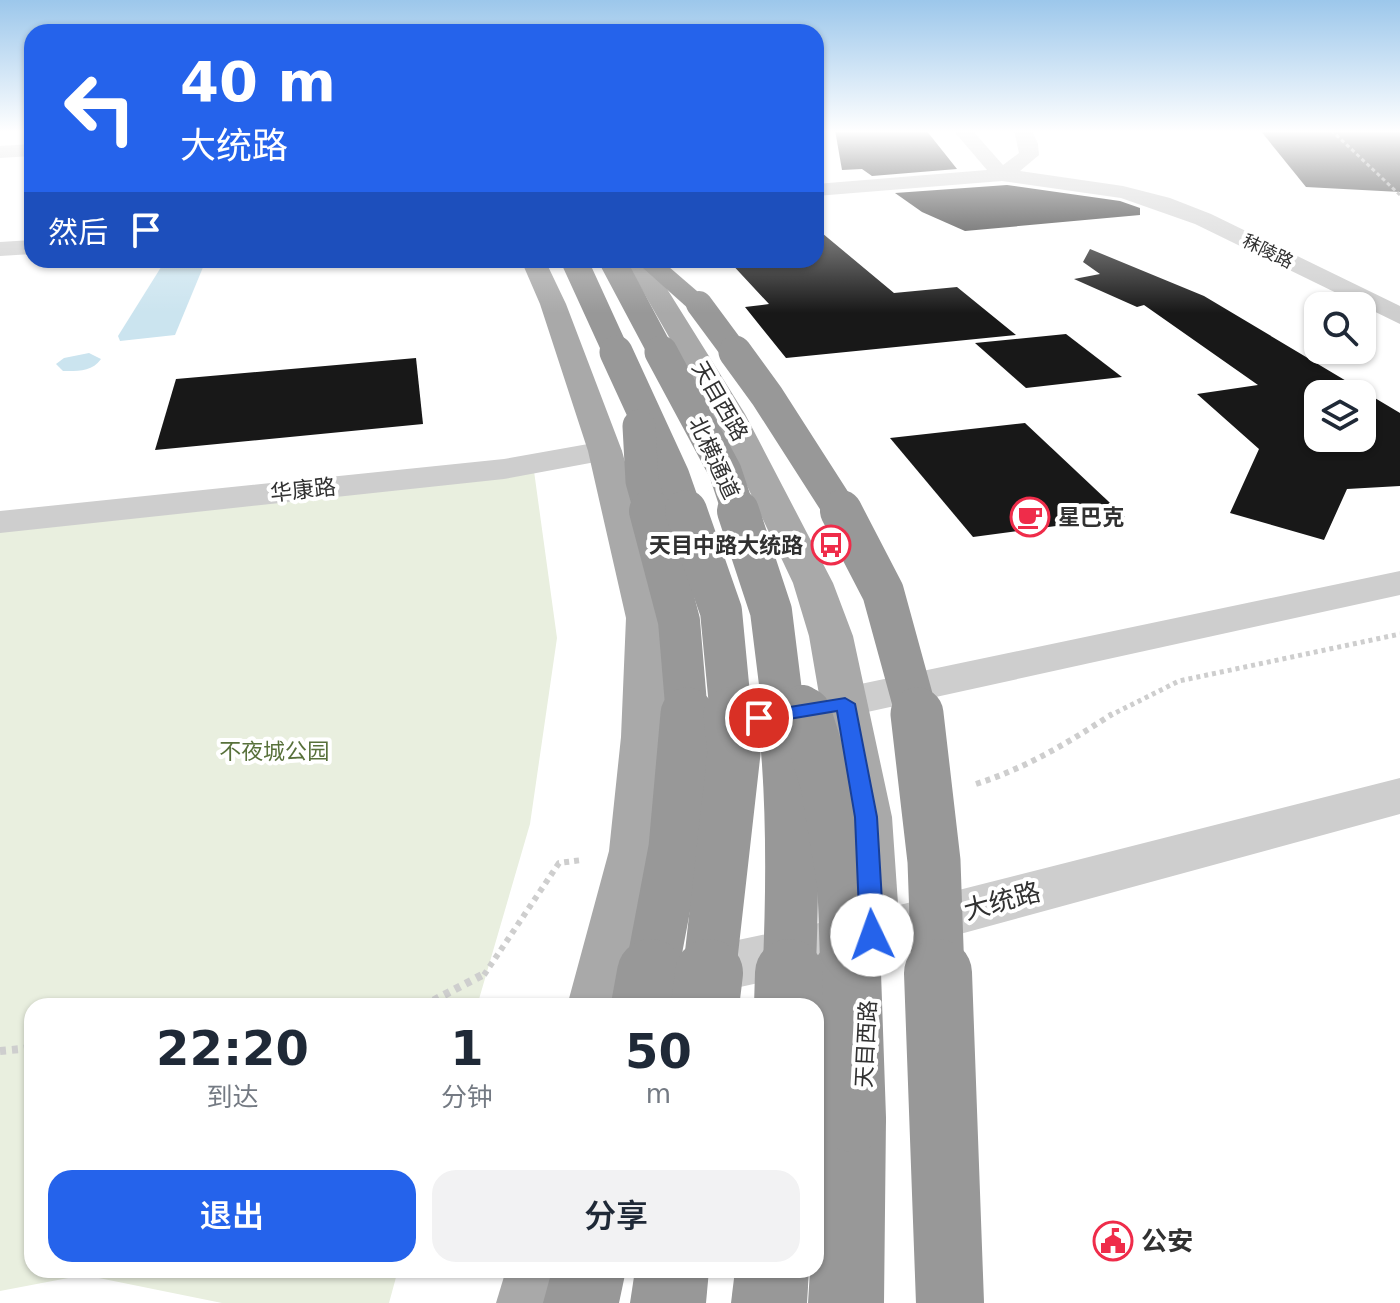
<!DOCTYPE html>
<html lang="zh">
<head>
<meta charset="utf-8">
<style>
	:root { --surface:#fff; --page:#f2f2f3; --text:#1f2937; --muted:#747a83; --accent:#2563eb }
	body { margin:0; font-family:"DejaVu Sans","Noto Sans SC",sans-serif; background:var(--page); color:var(--text); height:100vh; display:flex; flex-direction:column; font-size:30px; white-space:nowrap }
	* { box-sizing:border-box; margin:0 }
	p { font-size:26px; color:var(--muted) }
	.icon { flex:none; width:44px; height:44px; fill:none; stroke:currentColor; stroke-width:2; stroke-linecap:round; stroke-linejoin:round }
	.map { position:relative; flex:1; overflow:hidden }
	.panel { position:absolute; left:24px; top:998px; width:800px; height:280px; display:flex; flex-direction:column; background:var(--surface); border-radius:24px; box-shadow:0 2px 6px #0004 }
	.panel>* { flex:none }
	.hud { position:absolute; left:24px; top:24px; width:800px; height:244px; border-radius:24px; box-shadow:0 2px 6px #0004; background:#2563eb; color:#fff; overflow:hidden }
	.tools { position:absolute; left:1304px; top:292px; display:grid; gap:16px }
	.tools a { display:grid; place-items:center; width:72px; height:72px; border-radius:16px; background:var(--surface); box-shadow:0 2px 6px #0004; font-size:40px }
	.pin { position:absolute; display:grid; place-items:center; width:68px; height:68px; color:#fff; margin:-34px; border:4px solid #fff; border-radius:50%; box-shadow:0 2px 8px #0007 }
	.me { position:absolute; width:88px; margin:-44px; rotate:357deg; stroke-linejoin:round; filter:drop-shadow(0 0 6px #0008) }
	.turn { display:flex; align-items:center; gap:28px; height:168px; padding:0 24px; font-size:36px }
	.turn .icon { width:104px; height:104px; stroke-width:2.5 }
	.turn b { display:block; font-size:56px; line-height:68px }
	.then { display:flex; align-items:center; height:76px; padding:0 24px; background:#0003; gap:16px; font-size:30px }
	.eta { display:flex; justify-content:space-evenly; align-items:center; height:136px; text-align:center }
	.eta b { font-size:48px; font-weight:600; line-height:56px }
	.cta { display:flex; gap:16px; margin-top:auto; padding:16px 24px }
	.cta a { flex:1; height:92px; border-radius:24px; background:var(--accent); color:#fff; font-size:32px; font-weight:600; line-height:92px; text-align:center }
	.cta a+a { background:var(--page); color:var(--text) }
	.map>svg:first-child { display:block }
	.green { fill:#e9efdf }
	.water { fill:#cbe4ef }
	.building { fill:#181818; fill-rule:evenodd }
	.lines { fill:none; stroke-linecap:round; stroke-linejoin:round }
	.path-far2 { stroke:#cecece; stroke-width:5; stroke-dasharray:4 4; stroke-linecap:butt }
	.path-far1 { stroke:#cecece; stroke-width:6; stroke-dasharray:5 5; stroke-linecap:butt }
	.path { stroke:#cecece; stroke-width:8; stroke-dasharray:6 6; stroke-linecap:butt }
	.minor { fill:#cecece; fill-rule:evenodd }
	.major { fill:#a9a9a9; fill-rule:evenodd }
	.highway { fill:#989898; fill-rule:evenodd }
	.rail { stroke:#868686; stroke-width:3; stroke-dasharray:4 3; stroke-linecap:butt }
	.highway-bridge-far4 { stroke:#989898; stroke-width:26 }
	.highway-bridge-far3 { stroke:#989898; stroke-width:33 }
	.highway-bridge-far2 { stroke:#989898; stroke-width:42 }
	.highway-bridge-far1 { stroke:#989898; stroke-width:53 }
	.highway-bridge { stroke:#989898; stroke-width:68 }
	.route { fill:#2563eb; stroke:#184099; stroke-width:2 }
	.labels { text-anchor:middle; dominant-baseline:central; stroke-width:8; stroke-linejoin:round; paint-order:stroke }
	.far-street-label { font-size:18px; fill:#313131; stroke:#fff }
	.street-label { font-size:22px; fill:#313131; stroke:#fff }
	.poi-label { font-size:22px; font-weight:bold; fill:#313131; stroke:#fff; text-anchor:start }
	.park-label { font-size:22px; fill:#58713b; stroke:#fff }
	.near-street-label { font-size:26px; fill:#313131; stroke:#fff }
	.near-poi-label { font-size:26px; font-weight:bold; fill:#313131; stroke:#fff; text-anchor:start }
</style>
</head>
<body>
<div class="map">
<svg width="1400" height="1303" viewBox="0 0 1400 1303">
	<rect width="100%" height="100%" fill="#fff"/>
	<path class="green" d="M534 471 557 638 530 824 477 1006H32V1270H398L389 1303H222L84 1275 0 1291V522Z"/>
	<g class="water">
		<path d="M172 260H206L175 335 120 341 118 336 163 264Z"/>
		<path d="M89 353 101 359C92 372 77 371 63 371L56 364 64 358Z"/>
	</g>
	<g class="building">
		<path d="M835 130H926L957 169 872 176 862 169 842 170Z"/>
		<path d="M1260 130H1400V192L1306 187Z"/>
		<path d="M1007 185 1120 201 1140 208V215L965 231 922 212 895 193Z"/>
		<path d="M816 228 894 293 957 287 1016 335 786 358 745 307 769 304 728 260H816Z"/>
		<path d="M1090 249 1204 296 1400 413V486L1347 489 1324 540 1230 513 1259 449 1197 394 1258 385 1144 305 1137 307 1074 279 1100 274 1083 262ZM1318 394H1362V438H1318Z"/>
		<path d="M1066 334 1122 377 1026 388 975 343Z"/>
		<path d="M416 358 423 424 155 450 176 379Z"/>
		<path d="M1025 423 1125 517 973 537 890 438Z"/>
	</g>
	<g class="lines">
		<path class="path-far2" d="M1109 716 1179 681 1400 634"/>
		<g class="path-far1">
			<path d="M976 784C1026 768 1068 743 1112 714"/>
			<path d="M484 975 559 863 582 860"/>
		</g>
		<g class="path">
			<path d="M423 1006 486 973"/>
			<path d="M0 1051 32 1048"/>
		</g>
		<g class="minor">
			<path d="M953 130H972L1003 165 1019 153 1014 130H1032L1038 144 1039 155 1020 171 1123 186 1170 198 1211 214 1400 306V324L1195 224 1121 198 1002 181 816 196V184L987 170Z"/>
			<path d="M32 144V156L0 158V146Z"/>
			<path d="M32 240V254L0 256V242Z"/>
			<path d="M605 441 617 444 622 451 617 458 504 479 0 533V511L504 459Z"/>
			<path d="M1400 571V595L808 725 791 720 785 710 791 700 808 695Z"/>
			<path d="M1400 778V814L872 958 681 1000 660 993 651 976 660 959 681 952 872 912Z"/>
		</g>
		<g class="major">
			<path d="M521 260H545L566 304 622 451 668 618 669 737 663 851 629 1006H567L609 851 621 737 626 618 588 451 540 304Z"/>
			<path d="M625 260H649L745 414 833 583 853 636 892 817 900 933 892 949 871 956 850 949 842 933 840 817 809 636 793 583 713 414Z"/>
			<path d="M506 1270H580L572 1303H496Z"/>
		</g>
		<g class="highway">
			<path d="M634 260H661L712 304 708 310H690Z"/>
			<path d="M852 1088 876 1097 886 1118 884 1303H808L810 1270H816L818 1118 828 1097Z"/>
			<path d="M552 1270H626L619 1303H543Z"/>
			<path d="M635 1270H709L706 1303H630Z"/>
			<path d="M735 1270H809L807 1303H731Z"/>
		</g>
		<path class="rail" d="M1331 130 1400 195"/>
		<g class="highway-bridge-far4">
			<path d="M574 260 617 354"/>
			<path d="M612 260 662 354"/>
			<path d="M699 304 736 354"/>
		</g>
		<g class="highway-bridge-far3">
			<path d="M616 352 673 476 686 513"/>
			<path d="M661 352 725 471 739 513"/>
			<path d="M735 352 767 396 842 513"/>
			<path d="M639 426 642 481 651 513"/>
		</g>
		<g class="highway-bridge-far2">
			<path d="M650 511 679 621 687 716"/>
			<path d="M686 511 721 611 731 716"/>
			<path d="M738 511 771 611 784 716"/>
			<path d="M841 511 883 592 917 716"/>
			<path d="M802 706 805 716"/>
		</g>
		<g class="highway-bridge-far1">
			<path d="M784 714C794 800 793 888 789 975"/>
			<path d="M805 714 827 784 844 887 847 975"/>
			<path d="M917 714 934 861 938 975"/>
			<path d="M651 975 675 848 687 714"/>
			<path d="M709 975 734 753 730 714"/>
		</g>
		<g class="highway-bridge">
			<path d="M847 973 852 1118"/>
			<path d="M938 973 950 1303"/>
			<path d="M645 1006 651 973"/>
			<path d="M705 1006 709 973"/>
			<path d="M788 1006 789 973"/>
		</g>
	</g>
	<linearGradient id="sky" x2="0" y2="1"><stop stop-color="#9cc7eb"/><stop offset="0.42" stop-color="#fff"/><stop offset="1" stop-color="#fff" stop-opacity="0"/></linearGradient>
	<rect width="1400" height="313" fill="url(#sky)"/>
	<path class="route" d="M845 698 855 704 877 817 884 935 880 942 872 944 863 942 860 935 855 817 837 711 759 724 750 718 759 712Z"/>
	<defs>
		<g id="cafe-ring" transform="scale(2)"><circle r="9.5" fill="#fff" stroke="#ef2c4a" stroke-width="1.5"/><path d="M-5.5-4.5H6V0H3Q3 3.5 0 3.5H-2.5Q-5.5 3.5-5.5 0ZM3-3.2v2h1.7v-2ZM-6 4.5H4V6H-6Z" fill="#ef2c4a"/></g>
		<g id="bus-ring" transform="scale(2)"><circle r="9.5" fill="#fff" stroke="#ef2c4a" stroke-width="1.5"/><path d="M-5-6H5V4H4V6H2V4H-2V6H-4V4H-5ZM-3.5-4V0h7V-4ZM-3.5 1.2v1.5H-2V1.2ZM2 1.2v1.5H3.5V1.2Z" fill="#ef2c4a"/></g>
		<g id="civic-ring" transform="scale(2)"><circle r="9.5" fill="#fff" stroke="#ef2c4a" stroke-width="1.5"/><path d="M-.6-6.5H3V-4.5H.6V-3L4-1V1h2V6H-6V1h2V-1L-.6-3ZM-1.2 2.5V6h2.4V2.5Z" fill="#ef2c4a"/></g>
	</defs>
	<g fill-rule="evenodd">
		<use href="#cafe-ring" x="1030" y="517"/>
		<use href="#bus-ring" x="831" y="545"/>
		<use href="#civic-ring" x="1113" y="1241"/>
	</g>
	<g class="labels">
		<g class="far-street-label">
			<text transform="translate(1268 251) rotate(26)">秣陵路</text>
		</g>
		<g class="street-label">
			<text transform="translate(720 401) rotate(60)">天目西路</text>
			<text transform="translate(714 458) rotate(65)">北横通道</text>
			<text transform="translate(303 490) rotate(-6)">华康路</text>
			<text transform="translate(866 1044) rotate(-87)">天目西路</text>
		</g>
		<g class="poi-label">
			<text x="1058" y="517">星巴克</text>
			<text x="803" y="545" text-anchor="end">天目中路大统路</text>
		</g>
		<g class="park-label">
			<text x="274" y="751">不夜城公园</text>
		</g>
		<g class="near-street-label">
			<text transform="translate(1002 901) rotate(-15)">大统路</text>
		</g>
		<g class="near-poi-label">
			<text x="1141" y="1241">公安</text>
		</g>
	</g>
</svg>
<div class="tools">
<a><svg class="icon" aria-label="search" viewBox="0 0 24 24"><circle cx="10" cy="10" r="6"/><path d="M15 15l6 6"/></svg></a>
<a><svg class="icon" aria-label="layers" viewBox="0 0 24 24"><path d="M12 4l9 5-9 5-9-5zM3 14l9 5 9-5"/></svg></a>
</div>
<div class="pin" style="left:759px;top:718px;background:#d93025"><svg class="icon" aria-label="arrive" viewBox="0 0 24 24"><path d="M6 21V4h12l-3 4 3 4H6"/></svg></div>
<svg class="me" style="left:872px;top:935px" viewBox="-20 -20 40 40"><circle r="19" fill="#fff"/><path d="M0-13L10 11 0 6-10 11z" fill="#2563eb"/></svg>
<div class="hud">
<div class="turn"><svg class="icon" aria-label="left" viewBox="0 0 24 24"><path d="M17 20v-9H6M10 6l-5 5 5 5"/></svg><div><b>40 m</b>大统路</div></div>
<div class="then">然后<svg class="icon" aria-label="arrive" viewBox="0 0 24 24"><path d="M6 21V4h12l-3 4 3 4H6"/></svg></div>
</div>
<section class="panel">
<div class="eta">
<div><b>22:20</b><p>到达</p></div>
<div><b>1</b><p>分钟</p></div>
<div><b>50</b><p>m</p></div>
</div>
<div class="cta"><a>退出</a><a>分享</a></div>
</section>
</div>
</body>
</html>
